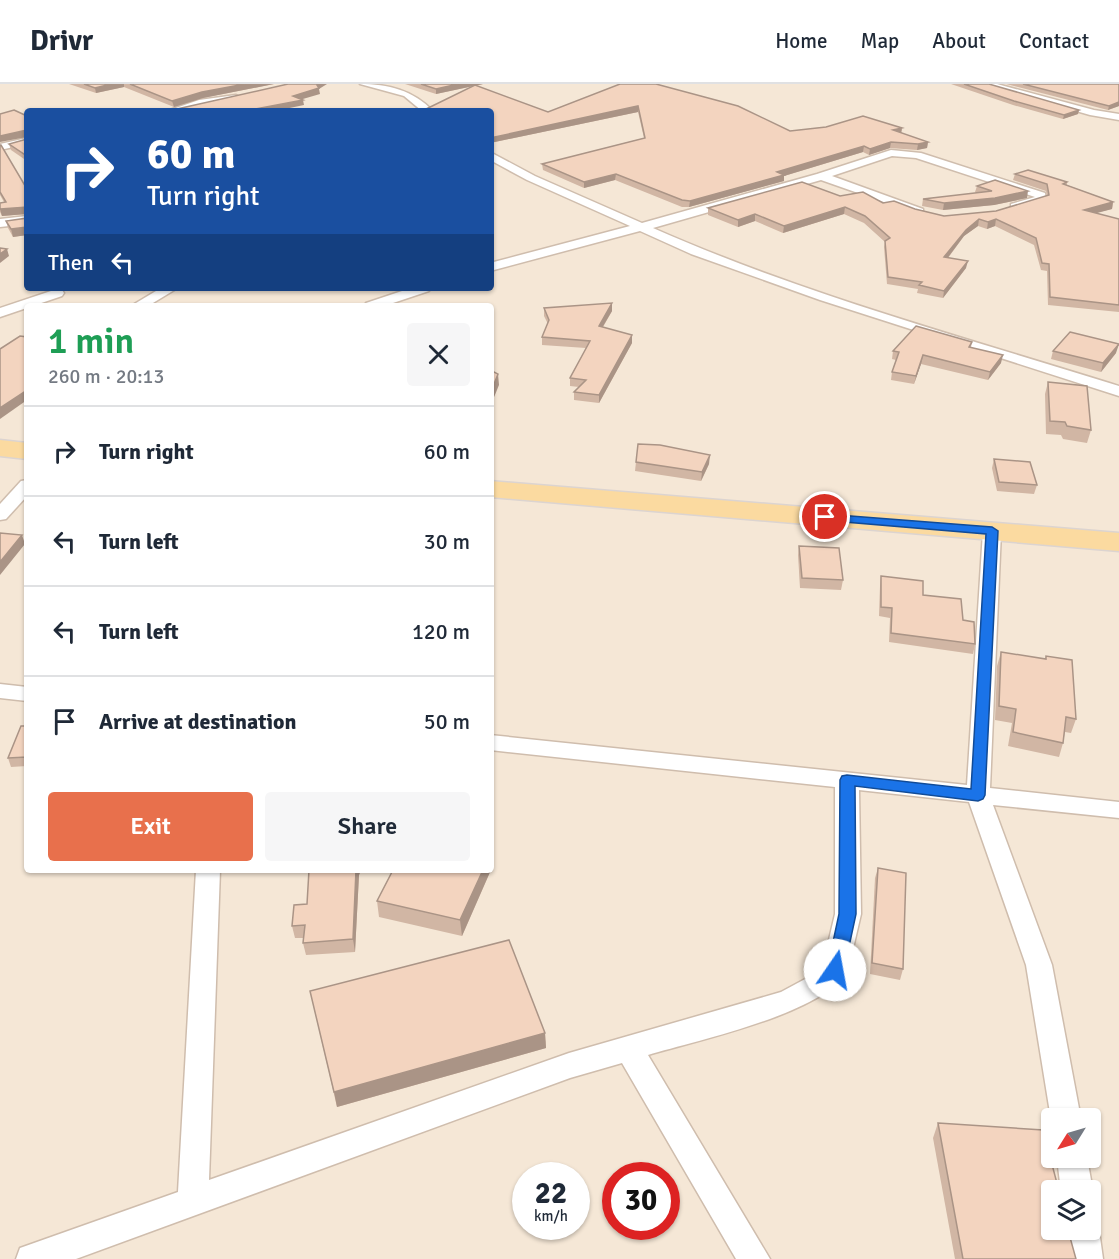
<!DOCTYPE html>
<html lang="en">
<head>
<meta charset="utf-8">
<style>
	:root { --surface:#fff; --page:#f6f6f7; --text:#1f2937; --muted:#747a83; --line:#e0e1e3; --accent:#e8704c }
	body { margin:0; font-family:Signika,sans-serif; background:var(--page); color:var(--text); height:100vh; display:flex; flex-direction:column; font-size:22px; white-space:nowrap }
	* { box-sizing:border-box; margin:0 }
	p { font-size:20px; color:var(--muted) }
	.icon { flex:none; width:33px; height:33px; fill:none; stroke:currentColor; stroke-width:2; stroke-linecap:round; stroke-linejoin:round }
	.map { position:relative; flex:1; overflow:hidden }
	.side { position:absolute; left:24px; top:219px; width:470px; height:570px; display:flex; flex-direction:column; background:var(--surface); border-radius:6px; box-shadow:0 2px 4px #0004 }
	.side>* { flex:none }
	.top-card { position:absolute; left:24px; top:24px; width:470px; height:183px; border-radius:6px; box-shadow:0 2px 4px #0004; background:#1a4fa0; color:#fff; overflow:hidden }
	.needle { width:39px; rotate:233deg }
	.fabs { position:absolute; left:1041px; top:1024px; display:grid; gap:12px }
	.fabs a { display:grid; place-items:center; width:60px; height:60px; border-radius:6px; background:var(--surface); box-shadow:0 2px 4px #0004; font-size:30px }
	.speed { position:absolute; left:512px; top:1078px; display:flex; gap:12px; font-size:30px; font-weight:700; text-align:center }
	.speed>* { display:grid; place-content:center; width:78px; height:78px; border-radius:50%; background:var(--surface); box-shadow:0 2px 4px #0004; line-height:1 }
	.speed small { font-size:15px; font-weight:400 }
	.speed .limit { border:9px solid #d22; background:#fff; color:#111 }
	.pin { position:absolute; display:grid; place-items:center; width:51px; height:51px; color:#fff; margin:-26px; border:3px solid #fff; border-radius:50%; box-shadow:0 2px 6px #0007 }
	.me { position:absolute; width:66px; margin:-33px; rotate:12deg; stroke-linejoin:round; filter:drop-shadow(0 0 4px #0008) }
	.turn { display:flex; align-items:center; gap:21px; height:126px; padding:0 24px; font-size:27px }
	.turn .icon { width:78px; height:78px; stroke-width:2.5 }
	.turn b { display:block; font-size:42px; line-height:51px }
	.then { display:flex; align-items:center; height:57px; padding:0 24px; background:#0003; gap:12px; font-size:22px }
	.round { display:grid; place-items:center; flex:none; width:63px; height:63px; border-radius:6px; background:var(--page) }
	.overview { display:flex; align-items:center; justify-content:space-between; height:102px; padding:0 24px }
	h1 { font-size:36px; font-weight:600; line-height:45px; color:#1e9e55 }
	.cta { display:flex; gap:12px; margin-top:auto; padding:12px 24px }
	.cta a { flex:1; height:69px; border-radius:6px; background:var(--accent); color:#fff; font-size:24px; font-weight:600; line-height:69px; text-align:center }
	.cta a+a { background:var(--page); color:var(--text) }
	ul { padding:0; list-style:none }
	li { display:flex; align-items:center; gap:18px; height:90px; padding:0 24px; border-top:2px solid var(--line) }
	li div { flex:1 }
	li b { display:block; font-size:22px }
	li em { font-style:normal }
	header { display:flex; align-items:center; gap:36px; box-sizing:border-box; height:84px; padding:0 30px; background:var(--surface); border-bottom:2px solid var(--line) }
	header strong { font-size:28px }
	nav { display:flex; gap:33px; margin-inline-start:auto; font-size:21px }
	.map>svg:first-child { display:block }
	.residential { fill:#f5e7d6; fill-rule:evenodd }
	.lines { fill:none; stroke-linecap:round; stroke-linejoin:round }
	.minor-casing { stroke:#cfbdad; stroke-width:3 }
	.primary-casing { stroke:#dcd4d0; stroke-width:3 }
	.minor { fill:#fff; fill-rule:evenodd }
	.primary { fill:#fbdaa0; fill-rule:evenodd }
	.wall { fill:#d1b6a4 }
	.shaded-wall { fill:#aa9486 }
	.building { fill:#f3d4bf; stroke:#aa9486; stroke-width:1.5 }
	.route { fill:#1a73e8; stroke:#114b97; stroke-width:1.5 }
</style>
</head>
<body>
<header>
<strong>Drivr</strong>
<nav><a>Home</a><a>Map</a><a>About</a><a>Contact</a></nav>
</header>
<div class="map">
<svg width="1119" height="1175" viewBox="0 0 1119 1175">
	<rect width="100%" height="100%" fill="#fdf5e8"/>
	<path class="residential" d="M0 0H1119V1175H0ZM27 27H490V204H27ZM27 222H490V786H27ZM1052 1035H1090V1074H1052ZM525 1092H576V1143H525ZM615 1092H666V1143H615ZM1052 1107H1090V1146H1052Z"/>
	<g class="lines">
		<g class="minor-casing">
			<g id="minor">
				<path d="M360 0C388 0 413 6 433 27H422L404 12Z"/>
				<path d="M982 0H997L1094 26 1119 30V36L1090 31Z"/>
				<path d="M236 11 241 14 239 16 200 22 182 27H167L199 16Z"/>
				<path d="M27 54V60L0 66V60Z"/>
				<path d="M891 66 921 69 1045 109 1046 116 1040 119 1011 124V120L1035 113 916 74 892 72 832 92 923 125V129H915L821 96 653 144C802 210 963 253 1119 302V312L820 216 691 170 640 147 490 187V179L630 142 527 96 490 76V68L535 92 642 139 817 90Z"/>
				<path d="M27 132V140L0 143V135Z"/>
				<path d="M161 204 176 205 148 222H131Z"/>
				<path d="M411 204H431L429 207 384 222H364L366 219Z"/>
				<path d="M57 205 62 206 64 209 62 212 0 233V224Z"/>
				<path d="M27 396V412L6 435 0 436V420L21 397Z"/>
				<path d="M992 442 998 443 1001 447 990 704 1119 718V734L993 721 1052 881 1081 1035H1051L1026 881 969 718 859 706 861 830 848 886C826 929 695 957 648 971L770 1175H736L622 979 570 994 76 1175H16L20 1164 178 1108 196 786H220L209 1096 569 969 781 908 807 894 823 881 835 830V703L490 666V651L967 701 983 447 986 443Z"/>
				<path d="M0 600 27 603V617L0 614Z"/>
				<path d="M1057 1074H1087L1093 1107 1090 1112V1107H1061Z"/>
				<path d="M1090 1133 1094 1135 1099 1146 1103 1175H1071L1067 1146H1090Z"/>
			</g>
		</g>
		<g class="primary-casing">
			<g id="primary">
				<path d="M0 356 27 359V375L0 372Z"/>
				<path d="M490 397 1119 449V467L490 413Z"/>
			</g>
		</g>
		<use href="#minor" class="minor"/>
		<use href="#primary" class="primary"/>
	</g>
	<g class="wall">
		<path d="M69 0H274L203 14 174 23 124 3 96 9Z"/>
		<path d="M405 0H483L476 2 548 28 620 0 790 47 902 44 901 49 928 58 927 64 917 66 890 64 869 71 863 68 784 92V97L689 123H682L615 96 584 104 543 86 542 80 644 54 638 28 490 59V27L473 2 436 10Z"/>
		<path d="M951 0H989L1079 26 1078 30 1063 35 1013 21Z"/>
		<path d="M1006 0H1119V22L1108 26Z"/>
		<path d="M27 55V77L11 66 9 60Z"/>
		<path d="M0 61 27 105V151L13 153 8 144 6 137 27 134V130L2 132 0 128V119L4 118 0 111Z"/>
		<path d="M1015 90 1067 98V101L1113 118 1112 125 1095 129 1119 135V228L1048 221 1047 187 1041 186 1034 161 995 142 987 145 978 142 964 152 948 174 966 184 943 214 917 209 918 205 887 200 884 163 885 158 864 139 844 130 783 149 755 137 738 143 708 131V124L840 112 915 125 944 132 996 127 1047 112 1046 107 1013 96Z"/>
		<path d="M977 102 1027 114 994 121 943 126 922 122 923 115 976 109 975 108Z"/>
		<path d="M544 224 612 227 603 243 632 259 599 319 574 316V308L579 303 570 302V294L586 264 542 261V253L548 240 544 232Z"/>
		<path d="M972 258 971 263 1001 279 988 296 921 280 914 300 891 296 892 288 896 276 892 275 893 267Z"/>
		<path d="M1053 267 1116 269 1101 288 1051 275Z"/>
		<path d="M1048 298 1091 346 1087 359 1063 355 1061 351 1046 350 1045 310Z"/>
		<path d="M994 375 1037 401 1034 410 997 407 992 384Z"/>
		<path d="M636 378 709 380 701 397 635 387Z"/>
		<path d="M799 462 843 496 841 506 800 504 798 471Z"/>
		<path d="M881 492 923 511 963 536 975 560 973 570 889 558 890 534 879 532 880 502Z"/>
		<path d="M1001 568 1045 575 1046 572 1076 635 1071 649 1065 648 1063 659 1059 673 1008 662 1012 639 995 636 997 582Z"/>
		<path d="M27 642V682L11 683 8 674Z"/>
		<path d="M878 784 903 885 900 896 870 890 875 794Z"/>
		<path d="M309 786H361L359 791 355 868 306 871 303 859 304 854H295L292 842 307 820Z"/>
		<path d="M393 786H490V788L462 852 379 833 377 817Z"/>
		<path d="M310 907 545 949 546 964 337 1023Z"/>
		<path d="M938 1039 1076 1175H955L933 1054Z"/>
	</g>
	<g class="shaded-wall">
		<path d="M111 0H124V3L96 9 95 4Z"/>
		<path d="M245 0H274L203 14 174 23 172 17 202 8Z"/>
		<path d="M318 0H327L319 5 320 10 296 17 303 16 304 21 275 27H245L293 12Z"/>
		<path d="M458 0H483L436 10V5Z"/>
		<path d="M1119 18V22L1108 26 1109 22Z"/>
		<path d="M638 22V28L490 59V54Z"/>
		<path d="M1079 26 1078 30 1063 35 1064 31Z"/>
		<path d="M902 44 901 50 893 46Z"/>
		<path d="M27 46V53L0 58V52Z"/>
		<path d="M891 58 890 64 869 71 870 65Z"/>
		<path d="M928 58 927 64 917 66 918 60Z"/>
		<path d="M864 62 863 68 784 92V97L689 123 690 117 777 88Z"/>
		<path d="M616 90 615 96 584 104V98Z"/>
		<path d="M1028 107 1027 114 994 121 943 126 944 119Z"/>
		<path d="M1113 118 1112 125 1082 133 1084 126Z"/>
		<path d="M27 123V130L2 132 0 125Z"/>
		<path d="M845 123 844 130 783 149 784 142Z"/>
		<path d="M755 130V137L738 143V136Z"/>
		<path d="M979 135 978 142 964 152 943 180 944 173 966 146Z"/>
		<path d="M996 135 995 142 987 145 988 138Z"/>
		<path d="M27 143V151L13 153 11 145Z"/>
		<path d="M7 165 9 172 0 179V170Z"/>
		<path d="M968 177 966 184 943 214 944 207Z"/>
		<path d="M612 219V227L599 249V242Z"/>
		<path d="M632 251V259L599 319V311Z"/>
		<path d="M1119 260 1116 269 1101 288 1103 279Z"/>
		<path d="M923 271 921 280 914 300 916 292Z"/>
		<path d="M1003 271 1001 279 988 296 990 288Z"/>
		<path d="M498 290 499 301 490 323V310Z"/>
		<path d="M27 306V316L0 335V324Z"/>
		<path d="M710 371 709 380 701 397 702 388Z"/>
		<path d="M22 451 25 460 0 491V478Z"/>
		<path d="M356 786H361L359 791 355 868 353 855Z"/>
		<path d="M483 786H490V788L462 852 460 836Z"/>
		<path d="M545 949 546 964 337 1023 334 1008Z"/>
	</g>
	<g class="building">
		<path d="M84 0H111L95 4Z"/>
		<path d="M130 0H245L202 8 172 17Z"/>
		<path d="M288 0H318L317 1 319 4 293 12 303 16 245 27H168Z"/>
		<path d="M421 0H458L436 5Z"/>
		<path d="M620 0H656L738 22 790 47 826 43 863 32 902 44 893 46 928 58 918 60 891 58 870 65 864 62 777 88 784 91 690 117 682 116 616 90 584 98 542 80 645 54 638 22 490 54V27H422L475 1 548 28Z"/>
		<path d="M964 0H989L1079 26 1064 31 1014 17Z"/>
		<path d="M1023 0H1119V18L1109 22Z"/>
		<path d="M14 26 27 32V48V46L0 52V30Z"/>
		<path d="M27 55V72L9 60Z"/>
		<path d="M0 61H1L27 105V143L11 145 6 137 27 134V123L0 125V119L6 118 0 108Z"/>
		<path d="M1028 86 1067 98 1063 100 1113 118 1084 126 1119 135V221L1050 213 1049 180 1042 179 1036 154 996 135 988 138 979 135 966 146 944 173 968 177 944 207 919 201 922 198 888 193 885 157 890 154 865 132 845 123 784 142 755 130 738 136 708 124 802 98 840 112 863 108 883 119 894 117 915 125 944 132 996 127 1049 111 1047 100 1015 90Z"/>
		<path d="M995 96 1028 107 995 114 944 119 923 115 992 107 977 102Z"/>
		<path d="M0 164 7 165 0 170Z"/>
		<path d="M612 219 599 242 632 251 599 311 574 308 586 296 570 294 590 257 542 253 549 236 544 224Z"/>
		<path d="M916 242 972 258 969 263 1003 271 990 288 923 271 916 292 892 288 899 268 893 267Z"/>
		<path d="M1070 248 1119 260 1103 279 1053 267Z"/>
		<path d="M20 252 27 253V306L0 324V265Z"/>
		<path d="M490 286 498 290 490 310Z"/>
		<path d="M1048 298 1087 302 1091 346 1067 342 1065 338 1050 337Z"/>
		<path d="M638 360 660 361 710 371 702 388 636 378Z"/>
		<path d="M994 375 1030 378 1037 401 999 398Z"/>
		<path d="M0 449 22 451 0 478Z"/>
		<path d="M799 462 839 464 843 496 802 494Z"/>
		<path d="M881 492 923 497V511L961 515 963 536 974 538 975 560 891 549 892 524 881 523Z"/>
		<path d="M1001 568 1046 575V572L1072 576 1076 635 1066 633 1063 659 1013 648 1016 625 999 622Z"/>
		<path d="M21 642H27V673L8 674Z"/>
		<path d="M878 784 906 789 903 885 872 879Z"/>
		<path d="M309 786H356L353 855 303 859 305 841 292 842 294 821 307 820Z"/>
		<path d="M393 786H483L460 836 377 817Z"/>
		<path d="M509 856 545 949 334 1008 310 907Z"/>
		<path d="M938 1039 1043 1046 1059 1107H1052V1146H1068L1076 1175H963Z"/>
	</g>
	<path class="route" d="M825 430 992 443 998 447 985 711 983 715 978 717 855 702 856 830 844 886 842 891 835 893 829 891 827 886 839 830 840 696 842 692 847 691 971 705 986 450 821 436V431Z"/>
</svg>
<div class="fabs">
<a><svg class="needle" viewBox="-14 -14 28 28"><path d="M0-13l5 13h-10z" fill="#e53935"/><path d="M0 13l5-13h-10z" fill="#747a83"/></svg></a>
<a><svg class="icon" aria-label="layers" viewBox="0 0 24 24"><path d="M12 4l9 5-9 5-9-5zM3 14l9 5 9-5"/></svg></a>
</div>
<div class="speed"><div>22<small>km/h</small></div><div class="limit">30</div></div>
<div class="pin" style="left:825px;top:433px;background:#d93025"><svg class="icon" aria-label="arrive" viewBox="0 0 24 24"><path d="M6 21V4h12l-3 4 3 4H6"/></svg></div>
<svg class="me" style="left:835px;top:886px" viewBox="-20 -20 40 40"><circle r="19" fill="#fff"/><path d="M0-13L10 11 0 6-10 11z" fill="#1a73e8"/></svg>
<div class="top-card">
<div class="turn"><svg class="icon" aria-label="right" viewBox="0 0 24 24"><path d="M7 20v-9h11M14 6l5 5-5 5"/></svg><div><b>60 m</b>Turn right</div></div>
<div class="then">Then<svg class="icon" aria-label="left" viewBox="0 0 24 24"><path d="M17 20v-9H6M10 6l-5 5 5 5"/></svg></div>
</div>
<section class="side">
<div class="overview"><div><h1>1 min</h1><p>260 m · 20:13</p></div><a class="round"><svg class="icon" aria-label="close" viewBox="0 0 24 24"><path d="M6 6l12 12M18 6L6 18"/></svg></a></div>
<ul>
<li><svg class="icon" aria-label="right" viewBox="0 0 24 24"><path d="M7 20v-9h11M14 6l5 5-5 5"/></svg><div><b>Turn right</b></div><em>60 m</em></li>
<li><svg class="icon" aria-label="left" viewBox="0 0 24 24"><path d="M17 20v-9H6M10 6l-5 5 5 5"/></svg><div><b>Turn left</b></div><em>30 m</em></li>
<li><svg class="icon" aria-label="left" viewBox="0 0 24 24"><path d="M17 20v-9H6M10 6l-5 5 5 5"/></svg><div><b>Turn left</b></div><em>120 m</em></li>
<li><svg class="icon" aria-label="arrive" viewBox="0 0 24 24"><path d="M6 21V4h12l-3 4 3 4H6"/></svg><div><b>Arrive at destination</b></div><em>50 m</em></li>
</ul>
<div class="cta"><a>Exit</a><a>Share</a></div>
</section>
</div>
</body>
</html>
